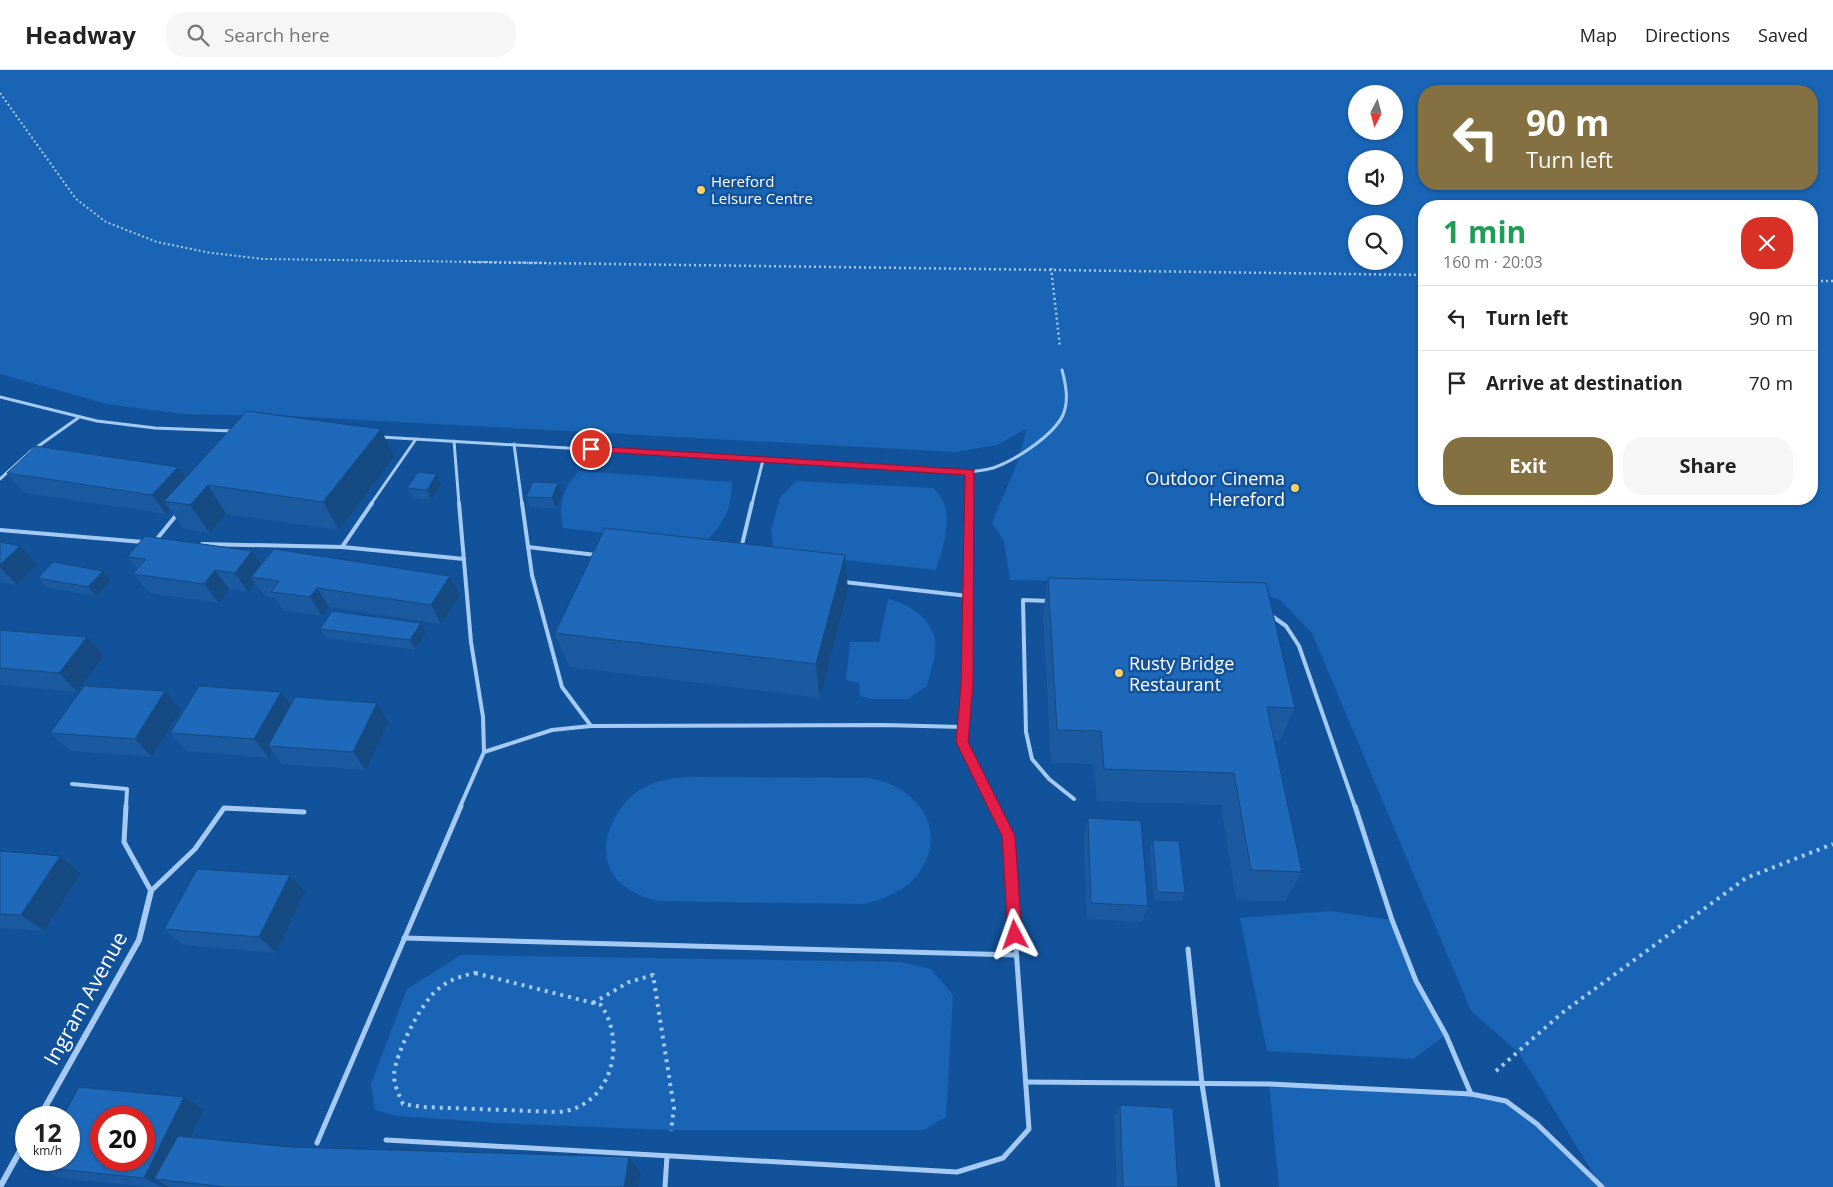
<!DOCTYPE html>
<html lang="en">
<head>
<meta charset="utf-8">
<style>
	:root { --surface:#fff; --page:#f6f6f6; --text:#222; --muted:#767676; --line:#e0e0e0; --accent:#857042 }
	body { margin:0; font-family:"Open Sans",sans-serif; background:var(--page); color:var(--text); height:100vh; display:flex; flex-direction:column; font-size:19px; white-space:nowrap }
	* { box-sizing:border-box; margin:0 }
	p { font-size:16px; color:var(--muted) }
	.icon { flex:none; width:28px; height:28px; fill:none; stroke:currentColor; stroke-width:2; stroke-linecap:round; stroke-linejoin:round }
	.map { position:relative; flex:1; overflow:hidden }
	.panel { position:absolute; left:1418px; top:130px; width:400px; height:305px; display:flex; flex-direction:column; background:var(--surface); border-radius:20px; box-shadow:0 1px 4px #0004 }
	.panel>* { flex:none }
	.banner { position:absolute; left:1418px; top:15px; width:400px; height:105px; border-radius:20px; box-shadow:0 1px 4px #0004; background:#857042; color:#fff; overflow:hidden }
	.needle { width:32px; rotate:186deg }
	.tools { position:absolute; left:1348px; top:15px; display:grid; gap:10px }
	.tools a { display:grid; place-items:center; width:55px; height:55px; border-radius:50%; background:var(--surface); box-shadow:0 1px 4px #0004; font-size:25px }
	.speed { position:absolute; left:15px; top:1036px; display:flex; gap:10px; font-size:25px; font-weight:700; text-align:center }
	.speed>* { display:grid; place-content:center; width:65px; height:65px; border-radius:50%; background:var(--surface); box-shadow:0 1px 4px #0004; line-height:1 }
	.speed small { font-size:12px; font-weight:400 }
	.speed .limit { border:8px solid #d22; background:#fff; color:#111 }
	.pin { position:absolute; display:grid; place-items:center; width:42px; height:42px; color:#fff; margin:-21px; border:2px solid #fff; border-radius:50%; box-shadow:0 1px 5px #0007 }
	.me { position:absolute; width:55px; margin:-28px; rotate:356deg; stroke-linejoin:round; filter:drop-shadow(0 0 4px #0008) }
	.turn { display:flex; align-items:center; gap:18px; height:105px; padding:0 25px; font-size:22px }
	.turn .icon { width:65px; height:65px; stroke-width:2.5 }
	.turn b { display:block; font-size:35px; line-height:42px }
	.round { display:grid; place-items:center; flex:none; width:52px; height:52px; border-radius:20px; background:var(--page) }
	.headline { display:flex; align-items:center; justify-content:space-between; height:85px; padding:0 25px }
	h1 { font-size:30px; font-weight:700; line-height:38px; color:#1e9e55 }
	.action { display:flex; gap:10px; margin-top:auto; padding:10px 25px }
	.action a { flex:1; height:58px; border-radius:20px; background:var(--accent); color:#fff; font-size:20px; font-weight:700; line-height:58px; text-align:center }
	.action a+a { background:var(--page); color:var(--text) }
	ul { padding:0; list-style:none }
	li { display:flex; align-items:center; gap:15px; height:65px; padding:0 25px; border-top:1px solid var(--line) }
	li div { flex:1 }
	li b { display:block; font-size:19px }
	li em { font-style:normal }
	header { display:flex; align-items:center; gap:30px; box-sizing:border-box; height:70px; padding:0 25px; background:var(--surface); border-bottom:1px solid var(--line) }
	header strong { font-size:24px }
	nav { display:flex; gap:28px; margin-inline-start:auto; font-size:18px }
	.search { width:350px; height:45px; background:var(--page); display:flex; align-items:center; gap:12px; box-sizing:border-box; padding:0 18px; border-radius:20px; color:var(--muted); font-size:19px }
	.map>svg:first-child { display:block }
	.green { fill:#1964b5; fill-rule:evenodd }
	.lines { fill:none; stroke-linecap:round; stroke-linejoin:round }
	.path-far2 { stroke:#a5cbf4; stroke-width:2; stroke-dasharray:2 2.5; stroke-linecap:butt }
	.path-far1 { stroke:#a5cbf4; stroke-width:2.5; stroke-dasharray:2 3; stroke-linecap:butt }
	.path { stroke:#a5cbf4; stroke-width:4; stroke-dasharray:3 5; stroke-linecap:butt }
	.lane-far2 { stroke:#a5cbf4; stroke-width:3 }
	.lane-far1 { stroke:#a5cbf4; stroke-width:4 }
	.lane { stroke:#a5cbf4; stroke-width:5 }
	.street { stroke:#a5cbf4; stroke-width:6 }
	.wall { fill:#1b5aa0 }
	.shaded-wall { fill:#164a82 }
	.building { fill:#1f69ba; stroke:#164a82; fill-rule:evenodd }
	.route { fill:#e11d48; stroke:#92132f }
	.poi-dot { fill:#ffcf68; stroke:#12529a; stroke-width:2 }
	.labels { text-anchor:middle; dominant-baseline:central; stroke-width:5; stroke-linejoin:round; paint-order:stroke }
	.far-poi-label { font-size:15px; fill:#fff; stroke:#12529a; text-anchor:start }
	.poi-label { font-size:18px; fill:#fff; stroke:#12529a; text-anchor:end }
	.near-street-label { font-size:21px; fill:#fff; stroke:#12529a }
</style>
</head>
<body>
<header>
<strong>Headway</strong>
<div class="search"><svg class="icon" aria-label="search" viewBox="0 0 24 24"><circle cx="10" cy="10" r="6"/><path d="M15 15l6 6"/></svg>Search here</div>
<nav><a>Map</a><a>Directions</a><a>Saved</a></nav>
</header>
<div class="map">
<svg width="1833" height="1117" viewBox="0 0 1833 1117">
	<rect width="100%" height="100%" fill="#12529a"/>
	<g class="green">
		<path d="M0 0H1833V1117H1279L1269 1014 1471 1024 1506 1031 1537 1054 1601 1116 1519 983 1471 941 1312 563 1280 530 1235 514 1010 510 1004 471 992 453C1004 421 1021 392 1026 359L997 375 955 382 288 346 183 344 107 334 0 304ZM1424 21H1811V114H1424ZM1356 24H1394V61H1356ZM1356 89H1394V126H1356ZM1424 136H1811V429H1424ZM1356 154H1394V191H1356Z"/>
		<path d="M579 401 732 412C731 444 724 451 703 475L563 458C558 434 562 419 579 401Z"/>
		<path d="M796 411 933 418C957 438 944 475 936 500L774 482 771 460 780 428Z"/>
		<path d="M888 529C902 532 908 536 919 544 945 567 934 587 927 616L908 629H872L860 626 859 613 846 610 850 572H879Z"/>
		<path d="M687 707 868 708C916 715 951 759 918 804 906 821 885 828 866 834L656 831C644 827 635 824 625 817 592 793 607 746 634 724 649 712 668 708 687 707Z"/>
		<path d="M1331 841 1392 850 1416 911 1446 965 1413 989 1267 981 1240 848Z"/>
		<path d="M461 885 900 892 931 899 953 925 946 1047 924 1060H665L499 1053 397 1046 375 1040 371 1014 407 919Z"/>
	</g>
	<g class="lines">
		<path class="path-far2" d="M0 23 76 129 106 152 157 172 211 183 264 189 553 193"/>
		<g class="path-far1">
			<path d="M464 192 1424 205"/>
			<path d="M1051 198 1060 277"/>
			<path d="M1811 211H1833"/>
		</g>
		<g class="path">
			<path d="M475 903 601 935C628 975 610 1038 558 1042L422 1037 403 1034C399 1025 394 1015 394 1005 395 984 421 933 437 920 448 910 461 906 475 903Z"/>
			<path d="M593 933 629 912 653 905 674 1038 671 1061"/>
			<path d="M1496 1001 1562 943 1746 808 1833 774"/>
		</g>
		<g class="lane-far2">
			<path d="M0 327 97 351 155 358 232 361"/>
			<path d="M381 367 970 402C977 401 986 400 993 398 1014 391 1053 366 1063 345 1069 331 1066 315 1062 300"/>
			<path d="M454 371 459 434"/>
			<path d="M514 374 522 434"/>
			<path d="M0 409 30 382 78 348"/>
			<path d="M371 434 416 369"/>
			<path d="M752 434 763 390"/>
			<path d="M970 434V402"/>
		</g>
		<g class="lane-far1">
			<path d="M459 433 471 572 483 647 484 682 460 737"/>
			<path d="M522 433 532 505 562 617 591 656 883 655 963 657"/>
			<path d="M970 433 967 615 962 672 994 737"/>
			<path d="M0 460 143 472"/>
			<path d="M156 470 178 443"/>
			<path d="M202 474 342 477 464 489"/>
			<path d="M342 477 372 433"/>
			<path d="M528 477 596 485"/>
			<path d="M741 479 752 433"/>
			<path d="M844 512 968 526"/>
			<path d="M1049 531 1023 530 1026 662 1032 689 1049 709 1074 729"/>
			<path d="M1269 544 1286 556 1299 576 1355 737"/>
			<path d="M484 682 552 660 591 656"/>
			<path d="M72 714 127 719 126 737"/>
		</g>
		<g class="lane">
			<path d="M126 736 124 772 151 821 195 779 224 738 304 742"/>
			<path d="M1355 736 1392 850 1416 911 1446 965 1471 1024"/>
			<path d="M404 868 1016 885"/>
			<path d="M1188 879 1202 1014 1218 1117"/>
			<path d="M1026 1012 1269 1014 1471 1024 1506 1031 1537 1054 1602 1117"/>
			<path d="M386 1070 957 1102 1003 1088 1029 1059 1008 766 993 736"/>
			<path d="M317 1073 461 736"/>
			<path d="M665 1117 667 1086"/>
		</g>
		<g class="street">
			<path d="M39 1048 139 870 151 821"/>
			<path d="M0 1117 26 1070"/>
		</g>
	</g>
	<g class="wall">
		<path d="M394 387 339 460 226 444 210 463 184 459 170 440 166 444 24 423 7 403 178 397 186 407Z"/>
		<path d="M558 413 562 423 556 438 530 437 526 427Z"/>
		<path d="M441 414 431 430 412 428 407 418Z"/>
		<path d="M0 472 20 476 37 495 17 515 0 512Z"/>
		<path d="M252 481 261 495 460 525 441 554 329 537 322 546 284 541 275 528 265 526 255 513 248 522 229 519 219 533 149 523 133 504 137 499 127 487Z"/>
		<path d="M103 501 111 511 96 526 47 518 38 508Z"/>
		<path d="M1048 508 1295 638 1280 671 1274 670 1302 802 1285 831 1236 830 1221 735 1097 731 1093 694 1051 693 1043 543Z"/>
		<path d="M848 520 820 628 569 597 555 563Z"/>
		<path d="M421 553 426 562 415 580 327 568 320 559Z"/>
		<path d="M0 560 104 586 77 622 0 615Z"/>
		<path d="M281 622 290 635 377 633 388 652 366 700 282 694 272 681 269 688 187 681 170 663Z"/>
		<path d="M181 640 152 687 70 681 50 663Z"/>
		<path d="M1088 748 1148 836 1142 852 1087 849 1084 766Z"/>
		<path d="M1153 770 1185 823 1181 831 1154 830 1150 779Z"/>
		<path d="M0 781 81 803 44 861 0 858Z"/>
		<path d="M290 805 305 822 276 883 183 875 164 859Z"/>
		<path d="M1120 1035 1178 1117H1117L1114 1047Z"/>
		<path d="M204 1040 191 1068 290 1077 641 1104 638 1117H170L168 1116 167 1117H149L60 1108 35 1097Z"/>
	</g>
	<g class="shaded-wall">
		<path d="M381 359 394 387 339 460 323 432Z"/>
		<path d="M178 397 192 416 164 431 170 440 166 444 152 425Z"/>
		<path d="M437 404 441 414 431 430 427 420Z"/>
		<path d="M558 413 562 423 556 438 552 428Z"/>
		<path d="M208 415 226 444 210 463 190 435Z"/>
		<path d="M20 476 37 495 17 515 0 497V495Z"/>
		<path d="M252 481 265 500 251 507 255 513 248 522 235 503Z"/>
		<path d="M845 485 848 520 820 628 816 594Z"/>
		<path d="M215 500 229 519 219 533 204 514Z"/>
		<path d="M103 501 111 511 96 526 88 517Z"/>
		<path d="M450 506 460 525 441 554 431 535Z"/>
		<path d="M317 518 329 537 322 546 310 527Z"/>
		<path d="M421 553 426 562 415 580 410 570Z"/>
		<path d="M87 567 104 586 77 622 59 603Z"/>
		<path d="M165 621 181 640 152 687 135 669Z"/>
		<path d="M281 622 295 641 268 676 272 681 269 688 254 669Z"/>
		<path d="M377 633 388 652 366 700 353 682Z"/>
		<path d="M60 786 81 803 44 861 21 845Z"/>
		<path d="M290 805 305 822 276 883 259 867Z"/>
		<path d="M184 1027 204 1040 170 1111 154 1109 168 1116 167 1117H163L144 1108Z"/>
		<path d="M629 1087 641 1104 638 1117H624Z"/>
	</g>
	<g class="building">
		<path d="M247 341 381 359 323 432 208 415 190 435 164 431Z"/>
		<path d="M36 376 178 397 152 425 7 403Z"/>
		<path d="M418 402 437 404 427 420 407 418Z"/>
		<path d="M533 412 558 413 552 428 526 427Z"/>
		<path d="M605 458 845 485 816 594 555 563Z"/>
		<path d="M145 466 252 481 235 503 215 500 204 514 133 504 146 489 127 487Z"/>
		<path d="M0 472 20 476 0 495Z"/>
		<path d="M274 479 450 506 431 535 317 518 310 527 271 522 279 511 251 507Z"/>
		<path d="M53 492 103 501 88 517 38 508Z"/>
		<path d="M1048 508 1266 513 1295 638 1267 637 1302 802 1251 800 1234 703 1104 699 1101 661 1057 660Z"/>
		<path d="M332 541 421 553 410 570 320 559Z"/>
		<path d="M0 560 87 567 59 603 0 598Z"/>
		<path d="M84 616 165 621 135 669 50 663Z"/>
		<path d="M199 616 281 622 254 669 170 663Z"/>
		<path d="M295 627 377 633 353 682 268 676Z"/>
		<path d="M1088 748 1141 751 1148 836 1091 833Z"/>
		<path d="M1153 770 1179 771 1185 823 1157 822Z"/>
		<path d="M0 781 60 786 21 845 0 844Z"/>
		<path d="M197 799 290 805 259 867 164 859Z"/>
		<path d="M79 1017 184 1027 144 1108 35 1097 39 1090H69V1048H62ZM101 1048H144V1090H101Z"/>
		<path d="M1120 1035 1173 1038 1178 1117H1123Z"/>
		<path d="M178 1066 290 1077 629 1087 624 1117H226L154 1109Z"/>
	</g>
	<path class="route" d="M591 376 974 400 973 615 968 672 1015 766 1022 865 1020 870 1015 872 1010 870 1008 865 1002 766 956 672 961 615 965 405 587 381 586 379Z"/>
	<g class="poi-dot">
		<circle cx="701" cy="120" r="5"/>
		<circle cx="1295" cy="418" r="5"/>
		<circle cx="1119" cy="603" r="5"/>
	</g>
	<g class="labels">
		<g class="far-poi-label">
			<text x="711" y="111">Hereford<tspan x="711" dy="17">Leisure Centre</tspan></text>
		</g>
		<g class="poi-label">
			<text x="1285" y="408">Outdoor Cinema<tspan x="1285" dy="21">Hereford</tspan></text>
			<text x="1129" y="593" text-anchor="start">Rusty Bridge<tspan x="1129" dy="21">Restaurant</tspan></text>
		</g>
		<g class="near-street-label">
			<text transform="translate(85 928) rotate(-61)">Ingram Avenue</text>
		</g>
	</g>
</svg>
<div class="tools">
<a><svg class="needle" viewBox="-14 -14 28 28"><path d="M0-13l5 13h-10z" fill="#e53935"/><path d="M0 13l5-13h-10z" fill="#767676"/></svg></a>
<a><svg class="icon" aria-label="sound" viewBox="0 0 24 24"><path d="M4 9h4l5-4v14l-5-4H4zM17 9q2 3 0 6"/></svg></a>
<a><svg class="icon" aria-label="search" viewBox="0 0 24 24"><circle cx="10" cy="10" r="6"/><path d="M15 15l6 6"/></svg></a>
</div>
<div class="speed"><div>12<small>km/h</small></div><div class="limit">20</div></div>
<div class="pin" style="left:591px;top:379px;background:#d93025"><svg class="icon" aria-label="arrive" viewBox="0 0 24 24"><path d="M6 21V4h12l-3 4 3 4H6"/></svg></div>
<svg class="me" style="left:1015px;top:865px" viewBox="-20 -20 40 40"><path d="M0-17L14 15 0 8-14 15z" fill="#e11d48" stroke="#fff" stroke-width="4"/></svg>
<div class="banner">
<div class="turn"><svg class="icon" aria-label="left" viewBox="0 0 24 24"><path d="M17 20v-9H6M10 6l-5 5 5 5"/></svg><div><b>90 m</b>Turn left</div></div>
</div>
<section class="panel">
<div class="headline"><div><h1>1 min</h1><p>160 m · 20:03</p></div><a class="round" style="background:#d93025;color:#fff"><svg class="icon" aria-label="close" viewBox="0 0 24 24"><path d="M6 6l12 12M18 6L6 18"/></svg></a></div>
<ul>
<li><svg class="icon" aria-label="left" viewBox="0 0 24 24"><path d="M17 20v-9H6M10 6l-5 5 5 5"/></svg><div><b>Turn left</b></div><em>90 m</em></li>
<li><svg class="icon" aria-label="arrive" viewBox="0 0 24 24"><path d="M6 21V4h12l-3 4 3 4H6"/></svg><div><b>Arrive at destination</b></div><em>70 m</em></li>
</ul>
<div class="action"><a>Exit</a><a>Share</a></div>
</section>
</div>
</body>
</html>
